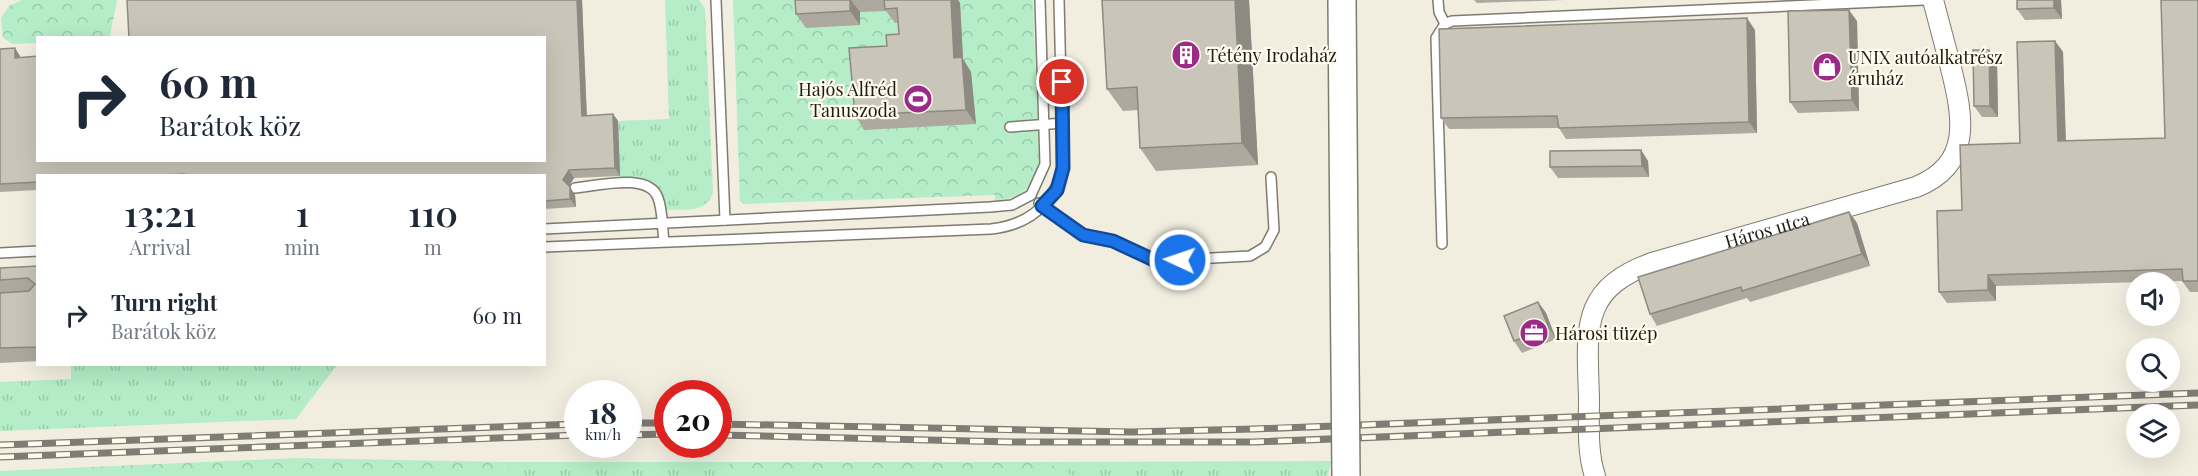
<!DOCTYPE html>
<html lang="en">
<head>
<meta charset="utf-8">
<style>
	:root { --surface:#fff; --page:#f2f2f3; --text:#1f2937; --muted:#747a83 }
	body { margin:0; font-family:"Playfair Display",serif; background:var(--page); color:var(--text); height:100vh; display:flex; flex-direction:column; font-size:22px; white-space:nowrap }
	* { box-sizing:border-box; margin:0 }
	p { font-size:20px; color:var(--muted) }
	.icon { flex:none; width:33px; height:33px; fill:none; stroke:currentColor; stroke-width:2; stroke-linecap:round; stroke-linejoin:round }
	.map { position:relative; flex:1; overflow:hidden }
	.side { position:absolute; left:36px; top:174px; width:510px; height:192px; display:flex; flex-direction:column; background:var(--surface); border-radius:0px; box-shadow:0 6px 24px #0002 }
	.side>* { flex:none }
	.banner { position:absolute; left:36px; top:36px; width:510px; height:126px; border-radius:0px; box-shadow:0 6px 24px #0002; background:#fff; color:var(--text); overflow:hidden }
	.tools { position:absolute; left:2126px; top:272px; display:grid; gap:12px }
	.tools a { display:grid; place-items:center; width:54px; height:54px; border-radius:50%; background:var(--surface); box-shadow:0 6px 24px #0002; font-size:30px }
	.speed { position:absolute; left:564px; top:380px; display:flex; gap:12px; font-size:30px; font-weight:700; text-align:center }
	.speed>* { display:grid; place-content:center; width:78px; height:78px; border-radius:50%; background:var(--surface); box-shadow:0 6px 24px #0002; line-height:1 }
	.speed small { font-size:15px; font-weight:400 }
	.speed .limit { border:9px solid #d22; background:#fff; color:#111 }
	.pin { position:absolute; display:grid; place-items:center; width:51px; height:51px; color:#fff; margin:-26px; border:3px solid #fff; border-radius:50%; box-shadow:0 2px 6px #0007 }
	.me { position:absolute; width:66px; margin:-33px; rotate:273deg; stroke-linejoin:round; filter:drop-shadow(0 0 4px #0008) }
	.turn { display:flex; align-items:center; gap:21px; height:126px; padding:0 24px; font-size:27px }
	.turn .icon { width:78px; height:78px; stroke-width:2.5 }
	.turn b { display:block; font-size:42px; line-height:51px }
	.eta { display:flex; justify-content:space-evenly; align-items:center; height:102px; text-align:center }
	.eta b { font-size:36px; font-weight:600; line-height:42px }
	ul { padding:0; list-style:none }
	li { display:flex; align-items:center; gap:18px; height:78px; padding:0 24px }
	li div { flex:1 }
	li b { display:block; font-size:22px }
	li em { font-style:normal }
	.map>svg:first-child { display:block }
	.grass { fill:url(#grass-tufts) }
	.forest { fill:url(#forest-crowns) }
	.lines { fill:none; stroke-linecap:round; stroke-linejoin:round }
	.lane-casing { stroke:#7f7b6f; stroke-width:12 }
	.street-casing { stroke:#7f7b6f; stroke-width:22 }
	.secondary-casing { stroke:#7f7b6f; stroke-width:30 }
	.lane { stroke:#fff; stroke-width:9 }
	.street { stroke:#fff; stroke-width:20 }
	.secondary { stroke:#fff; stroke-width:27 }
	.rail-casing { stroke:#7e7c73; stroke-width:7 }
	.rail { stroke:#fffbed; stroke-width:4.5; stroke-dasharray:14; stroke-linecap:butt }
	.secondary-bridge-casing { stroke:#7f7b6f; stroke-width:30; stroke-linecap:butt }
	.secondary-bridge { stroke:#fff; stroke-width:27 }
	.wall { fill:#ada99e }
	.shaded-wall { fill:#8d8a81 }
	.building { fill:#c9c5b8; stroke:#8d8a81; stroke-width:1.5 }
	.route-casing { stroke:#114b97; stroke-width:15 }
	.route { stroke:#1a73e8; stroke-width:10 }
	.labels { text-anchor:middle; dominant-baseline:central; stroke-width:4.5; stroke-linejoin:round; paint-order:stroke }
	.poi-label { font-size:18px; fill:#1e1c17; stroke:#fffbed; text-anchor:start }
	.street-label { font-size:18px; fill:#1e1c17; stroke:#fffbed }
</style>
</head>
<body>
<div class="map">
<svg width="2198" height="476" viewBox="0 0 2198 476">
	<defs>
		<pattern id="grass-tufts" width="24" height="20" patternUnits="userSpaceOnUse" patternTransform="scale(1.5)"><rect width="24" height="20" fill="#b4edc7"/><path d="M3 7l-1-3M5 7V3M7 7l1-3M15 17l-1-3M17 17v-4M19 17l1-3" fill="none" stroke="#9acbaa"/></pattern>
		<pattern id="forest-crowns" width="20" height="18" patternUnits="userSpaceOnUse" patternTransform="scale(1.5)"><rect width="20" height="18" fill="#b4edc7"/><path d="M2 6a3 3 0 1 1 6 0M12 15a3 3 0 1 1 6 0" fill="none" stroke="#9acbaa"/></pattern>
	</defs>
	<rect width="100%" height="100%" fill="#f1eee0"/>
	<g class="grass">
		<path d="M665 0H699L705 9 713 192C708 214 682 209 663 210 655 181 651 177 620 177L618 121 669 119Z"/>
		<path d="M71 365V364L337 365 296 419 0 431V382L71 379Z"/>
		<path d="M1331 461 1328 476H1073L1047 462Z"/>
		<path d="M504 462H729L731 476H505Z"/>
	</g>
	<g class="forest">
		<path d="M22 0H117L110 36 106 37 38 38 37 43 13 44 3 38 1 18 9 6Z"/>
		<path d="M733 0H1033L1039 162C1032 189 1024 198 995 200V195L743 204 740 201Z"/>
		<path d="M297 458 504 462 505 476H0V471Z"/>
		<path d="M729 462H1047L1073 476H731Z"/>
	</g>
	<g class="lines">
		<g class="lane-casing">
			<g id="lane">
				<path d="M716 0 725 220"/>
				<path d="M1438 0 1439 12 1445 24"/>
				<path d="M1010 127 1064 123"/>
				<path d="M575 188C597 186 649 172 658 198 663 211 662 228 664 241"/>
				<path d="M1031 195 1045 164 1040 0"/>
				<path d="M1039 203 1083 235 1113 241 1156 261 1250 256 1265 247 1274 230 1271 177"/>
				<path d="M544 229 990 207 1012 205 1031 195"/>
				<path d="M1442 244 1436 38 1445 24 1452 21 1924 0"/>
				<path d="M544 247 991 229C1029 225 1053 204 1063 168L1059 0"/>
				<path d="M0 253 38 251"/>
			</g>
		</g>
		<g class="street-casing">
			<g id="street">
				<path id="s1" d="M1595 476C1587 452 1589 424 1589 398 1587 329 1579 288 1655 262L1916 187C1973 164 1963 117 1951 68 1945 45 1939 23 1933 0"/>
			</g>
		</g>
		<g class="secondary-casing">
			<path id="secondary" d="M1342 0 1344 251"/>
		</g>
		<use href="#lane" class="lane"/>
		<use href="#street" class="street"/>
		<use href="#secondary" class="secondary"/>
		<g class="rail-casing">
			<g id="rail">
				<path d="M628 423H668"/>
				<path d="M718 424 1132 432 1254 429 2198 393"/>
				<path d="M628 435 668 434"/>
				<path d="M718 435 1012 442H1254L2198 405"/>
				<path d="M0 445 578 424"/>
				<path d="M0 457 578 435"/>
			</g>
		</g>
		<use href="#rail" class="rail"/>
		<g class="secondary-bridge-casing">
			<path id="secondary-bridge" d="M1344 251 1346 476"/>
		</g>
		<use href="#secondary-bridge" class="secondary-bridge"/>
	</g>
	<g class="wall">
		<path d="M127 0H582L587 116 613 114 618 121 620 176 574 178 569 186 575 195 576 207 544 209V176H38V190L0 192V49L15 48 20 57 544 160Z"/>
		<path d="M795 0H958L960 3 963 59 971 72 976 124 864 130 855 115 887 46 899 34 898 23H895L886 11 860 12V25L806 28 796 14Z"/>
		<path d="M1249 0 1258 165 1156 171 1140 148 1138 110 1123 111 1107 89Z"/>
		<path d="M1474 0H1565L1477 3Z"/>
		<path d="M2017 0H2061L2062 19 2025 20 2017 9Z"/>
		<path d="M2198 0V292H2190L2182 281 1996 286V301L1947 303 1939 292 1962 210 2020 143 2055 41 2063 52 2066 141 2165 138Z"/>
		<path d="M1857 21 1859 111 1798 113 1790 102Z"/>
		<path d="M1755 30 1757 133 1566 139 1559 128 1449 129 1441 118Z"/>
		<path d="M1989 50 1997 61 1998 117H1982L1974 106Z"/>
		<path d="M1641 150 1648 161 1649 177 1558 178 1550 167Z"/>
		<path d="M1849 212 1857 223 1870 266 1750 302 1747 298 1657 326 1650 314Z"/>
		<path d="M38 266V361L0 363V268Z"/>
		<path d="M1538 302 1546 313 1556 339 1522 353 1514 341Z"/>
	</g>
	<g class="shaded-wall">
		<path d="M577 0H582L587 124 582 116Z"/>
		<path d="M850 0H851L860 12V25L850 11Z"/>
		<path d="M951 0H958L960 3 963 59 971 72 976 124 966 110 954 58Z"/>
		<path d="M1235 0H1249L1258 165 1242 143Z"/>
		<path d="M2054 0H2061L2062 19 2054 8Z"/>
		<path d="M1849 10 1857 21 1859 111 1852 100Z"/>
		<path d="M1747 18 1755 30 1757 133 1749 122Z"/>
		<path d="M2055 41 2063 52 2066 152 2058 141Z"/>
		<path d="M15 48 20 56V65L15 58Z"/>
		<path d="M1989 50 1997 61 1998 117 1990 106Z"/>
		<path d="M613 114 618 121 620 176 615 168Z"/>
		<path d="M1641 150 1648 161 1649 177 1642 166Z"/>
		<path d="M569 170 574 178 568 188 563 180Z"/>
		<path d="M570 187 575 195 576 207 570 199Z"/>
		<path d="M1849 212 1857 223 1870 266 1862 254Z"/>
		<path d="M1988 275 1996 286V301L1988 290Z"/>
		<path d="M1538 302 1546 313 1556 339 1549 328Z"/>
	</g>
	<g class="building">
		<path d="M127 0H577L582 116 613 114 615 168 569 170 563 180 570 187V199L544 201V176H184V174L151 176H38V182L0 184V49L15 48V58L38 56V160H544V38H129Z"/>
		<path d="M795 0H850V11L796 14Z"/>
		<path d="M884 0H951L954 58 962 57 966 110 855 115 849 48 887 46 886 35 899 34 897 8 885 9Z"/>
		<path d="M1102 0H1235L1242 143 1140 148 1137 87 1107 89Z"/>
		<path d="M2017 0H2054V8L2017 9Z"/>
		<path d="M2161 0H2198V281H2183L2182 269 1988 275V290L1939 292 1937 211 1962 210 1960 145 2020 143 2017 42 2055 41 2058 141 2165 138Z"/>
		<path d="M1849 10 1852 100 1790 102 1788 11Z"/>
		<path d="M1747 18 1749 122 1559 128 1557 116 1441 118 1439 29Z"/>
		<path d="M1973 50H1989L1990 106H1974Z"/>
		<path d="M1641 150 1642 166 1550 167V151Z"/>
		<path d="M1849 212 1862 254 1742 291 1741 287 1650 314 1638 277Z"/>
		<path d="M38 266V347L0 348V293L29 291 35 284 28 278 0 280V268Z"/>
		<path d="M1538 302 1549 328 1514 341 1504 316Z"/>
	</g>
	<g class="lines">
		<g class="route-casing">
			<path id="route" d="M1062 82 1063 168 1057 190 1042 206 1083 235 1113 241 1156 261 1180 260"/>
		</g>
		<use href="#route" class="route"/>
	</g>
	<defs>
		<g id="building-disc" transform="scale(1.5)"><circle r="9.5" fill="#9c2b88" stroke="#fffbed"/><path d="M-4-6H4V6H1V3H-1V6H-4ZM-2.5-4.3h1.7v1.8h-1.7ZM.8-4.3h1.7v1.8H.8ZM-2.5-1h1.7V.8h-1.7ZM.8-1h1.7V.8H.8Z" fill="#fff"/></g>
		<g id="shop-disc" transform="scale(1.5)"><circle r="9.5" fill="#9c2b88" stroke="#fffbed"/><path d="M-5-2.5h2.3a2.7 3.5 0 0 1 5.4 0H5L5.5 6h-11ZM-1.5-2.5h3a1.5 2.3 0 0 0-3 0Z" fill="#fff"/></g>
		<g id="stadium-disc" transform="scale(1.5)"><circle r="9.5" fill="#9c2b88" stroke="#fffbed"/><path d="M0-5a6.5 5 0 1 0 0 10a6.5 5 0 1 0 0-10ZM-3.5-1.8h7v3.6h-7Z" fill="#fff"/></g>
		<g id="office-disc" transform="scale(1.5)"><circle r="9.5" fill="#9c2b88" stroke="#fffbed"/><path d="M-6-3h4V-5.5h4V-3h4V5H-6ZM-1-4.5V-3h2v-1.5ZM-6 0V1H6V0Z" fill="#fff"/></g>
	</defs>
	<g fill-rule="evenodd">
		<use href="#building-disc" x="1186" y="55"/>
		<use href="#shop-disc" x="1827" y="67"/>
		<use href="#stadium-disc" x="918" y="99"/>
		<use href="#office-disc" x="1534" y="333"/>
	</g>
	<g class="labels">
		<g class="poi-label">
			<text x="1207" y="55">Tétény Irodaház</text>
			<text x="1848" y="57">UNIX autóalkatrész<tspan x="1848" dy="21">áruház</tspan></text>
			<text x="897" y="89" text-anchor="end">Hajós Alfréd<tspan x="897" dy="21">Tanuszoda</tspan></text>
			<text x="1555" y="333">Hárosi tüzép</text>
		</g>
		<g class="street-label">
			<text stroke="none"><textPath href="#s1" startOffset="364">Háros utca</textPath></text>
		</g>
	</g>
</svg>
<div class="tools">
<a><svg class="icon" aria-label="sound" viewBox="0 0 24 24"><path d="M4 9h4l5-4v14l-5-4H4zM17 9q2 3 0 6"/></svg></a>
<a><svg class="icon" aria-label="search" viewBox="0 0 24 24"><circle cx="10" cy="10" r="6"/><path d="M15 15l6 6"/></svg></a>
<a><svg class="icon" aria-label="layers" viewBox="0 0 24 24"><path d="M12 4l9 5-9 5-9-5zM3 14l9 5 9-5"/></svg></a>
</div>
<div class="speed"><div>18<small>km/h</small></div><div class="limit">20</div></div>
<div class="pin" style="left:1062px;top:82px;background:#d93025"><svg class="icon" aria-label="arrive" viewBox="0 0 24 24"><path d="M6 21V4h12l-3 4 3 4H6"/></svg></div>
<svg class="me" style="left:1180px;top:260px" viewBox="-20 -20 40 40"><circle r="17" fill="#1a73e8" stroke="#fff" stroke-width="3"/><path d="M0-11L8 9 0 5-8 9z" fill="#fff"/></svg>
<div class="banner">
<div class="turn"><svg class="icon" aria-label="right" viewBox="0 0 24 24"><path d="M7 20v-9h11M14 6l5 5-5 5"/></svg><div><b>60 m</b>Barátok köz</div></div>
</div>
<section class="side">
<div class="eta">
<div><b>13:21</b><p>Arrival</p></div>
<div><b>1</b><p>min</p></div>
<div><b>110</b><p>m</p></div>
</div>
<ul>
<li><svg class="icon" aria-label="right" viewBox="0 0 24 24"><path d="M7 20v-9h11M14 6l5 5-5 5"/></svg><div><b>Turn right</b><p>Barátok köz</p></div><em>60 m</em></li>
</ul>
</section>
</div>
</body>
</html>
